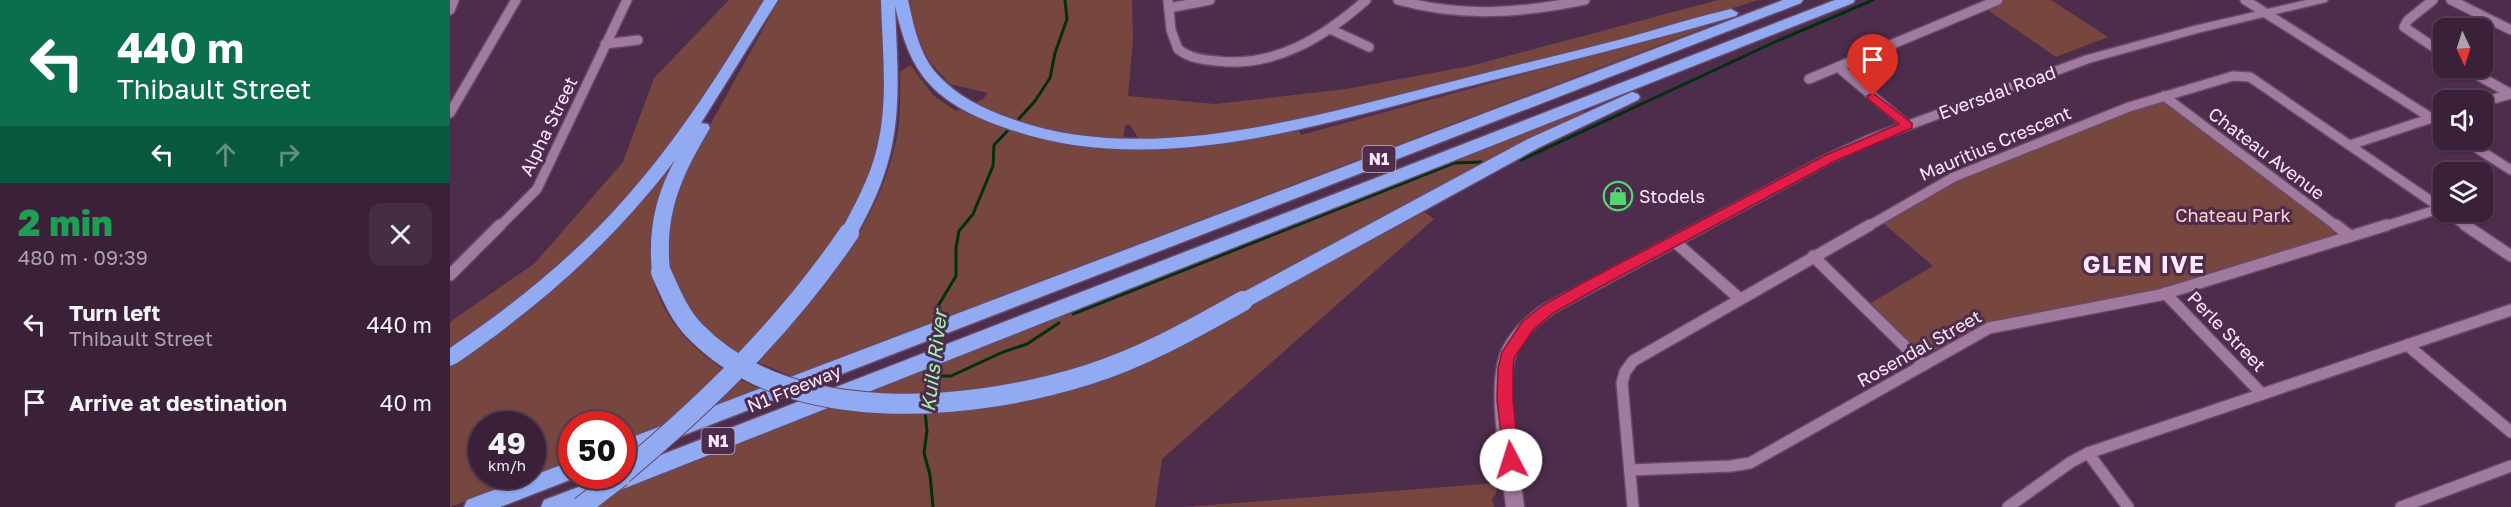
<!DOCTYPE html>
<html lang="en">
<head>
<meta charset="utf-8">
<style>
	:root { --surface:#3a2139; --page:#452e44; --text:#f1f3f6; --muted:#aba3ae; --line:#543e53 }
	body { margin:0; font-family:"Golos Text",sans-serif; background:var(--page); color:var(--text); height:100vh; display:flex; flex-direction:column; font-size:22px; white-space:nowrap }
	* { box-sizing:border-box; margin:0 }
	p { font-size:20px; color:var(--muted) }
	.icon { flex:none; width:33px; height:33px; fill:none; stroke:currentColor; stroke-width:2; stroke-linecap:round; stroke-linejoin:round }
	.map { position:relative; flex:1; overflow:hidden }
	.sheet { display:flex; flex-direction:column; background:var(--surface); width:450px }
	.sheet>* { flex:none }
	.banner { background:#0b6e4f; color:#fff; overflow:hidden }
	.needle { width:39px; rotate:176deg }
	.fabs { position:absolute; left:1983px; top:18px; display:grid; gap:12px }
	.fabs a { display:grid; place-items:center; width:60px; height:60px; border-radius:12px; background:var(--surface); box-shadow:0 2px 4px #0004,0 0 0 2px var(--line); font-size:30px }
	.speed { position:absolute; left:18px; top:411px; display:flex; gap:12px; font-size:30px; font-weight:700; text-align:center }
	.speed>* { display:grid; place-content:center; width:78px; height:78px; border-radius:50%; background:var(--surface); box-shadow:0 2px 4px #0004,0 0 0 2px var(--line); line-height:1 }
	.speed small { font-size:15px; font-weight:400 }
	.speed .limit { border:9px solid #d22; background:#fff; color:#111 }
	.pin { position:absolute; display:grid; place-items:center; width:51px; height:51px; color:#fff; margin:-62px -26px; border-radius:50% 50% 50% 0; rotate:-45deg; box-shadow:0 0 6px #0007 }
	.pin .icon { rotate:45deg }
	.me { position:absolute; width:66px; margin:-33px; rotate:355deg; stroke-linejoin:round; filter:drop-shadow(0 0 4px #0008) }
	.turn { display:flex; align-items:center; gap:21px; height:126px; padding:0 18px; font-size:27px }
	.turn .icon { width:78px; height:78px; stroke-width:2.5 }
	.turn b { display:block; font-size:42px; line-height:51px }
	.lanes { display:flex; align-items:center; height:57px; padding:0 18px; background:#0003; justify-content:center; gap:30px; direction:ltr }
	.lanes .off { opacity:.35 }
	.round { display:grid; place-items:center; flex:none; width:63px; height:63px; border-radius:12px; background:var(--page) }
	.headline { display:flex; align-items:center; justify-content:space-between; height:102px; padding:0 18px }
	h1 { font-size:36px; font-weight:800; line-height:45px; color:#1e9e55 }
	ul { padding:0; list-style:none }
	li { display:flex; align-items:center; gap:18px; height:78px; padding:0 18px }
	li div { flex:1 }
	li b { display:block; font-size:22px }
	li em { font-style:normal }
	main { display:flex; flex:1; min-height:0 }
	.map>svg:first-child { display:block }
	.green { fill:#77463f; fill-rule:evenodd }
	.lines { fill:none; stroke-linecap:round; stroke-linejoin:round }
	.stream { stroke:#00300e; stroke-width:3 }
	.minor-far1-casing { stroke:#684a67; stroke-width:12 }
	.minor-casing { stroke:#684a67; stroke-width:14 }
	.secondary-casing { stroke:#684a67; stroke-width:3 }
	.motorway-casing { stroke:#684a67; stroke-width:3 }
	.minor-far1 { stroke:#a17a9f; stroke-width:9 }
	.minor { stroke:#a17a9f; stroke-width:11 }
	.secondary { fill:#a17a9f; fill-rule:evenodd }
	.motorway { fill:#91aaf1; fill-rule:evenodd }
	.motorway-bridge-casing { stroke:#684a67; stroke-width:22; stroke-linecap:butt }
	.motorway-bridge { stroke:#91aaf1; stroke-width:20 }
	.route { fill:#e11d48; stroke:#92132f; stroke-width:1.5 }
	.labels { text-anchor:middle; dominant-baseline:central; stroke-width:6; stroke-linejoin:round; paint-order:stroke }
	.shield { fill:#4e2c4c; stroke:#c9b0c7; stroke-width:1.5 }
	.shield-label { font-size:16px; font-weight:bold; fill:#fee8fc }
	.street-label { font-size:18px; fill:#fee8fc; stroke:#4e2c4c }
	.poi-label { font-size:18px; fill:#fee8fc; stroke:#4e2c4c; text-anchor:start }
	.park-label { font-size:18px; fill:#fed2cb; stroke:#4e2c4c }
	.water-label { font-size:20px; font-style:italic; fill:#9ff4ad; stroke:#4e2c4c }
	.district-label { font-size:24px; font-weight:bold; letter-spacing:1.5px; fill:#fee8fc; stroke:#4e2c4c }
</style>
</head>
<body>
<main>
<section class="sheet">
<div class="banner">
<div class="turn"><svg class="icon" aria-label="left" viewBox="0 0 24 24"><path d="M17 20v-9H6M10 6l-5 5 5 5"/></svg><div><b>440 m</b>Thibault Street</div></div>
<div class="lanes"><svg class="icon" aria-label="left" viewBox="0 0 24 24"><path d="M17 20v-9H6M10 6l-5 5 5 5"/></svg><svg class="icon off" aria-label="ahead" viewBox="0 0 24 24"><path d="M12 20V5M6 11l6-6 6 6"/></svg><svg class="icon off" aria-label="right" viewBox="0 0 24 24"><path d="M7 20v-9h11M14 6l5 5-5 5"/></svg></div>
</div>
<div class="headline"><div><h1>2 min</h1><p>480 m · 09:39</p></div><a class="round"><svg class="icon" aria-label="close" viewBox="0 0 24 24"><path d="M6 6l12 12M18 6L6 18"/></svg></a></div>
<ul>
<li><svg class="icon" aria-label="left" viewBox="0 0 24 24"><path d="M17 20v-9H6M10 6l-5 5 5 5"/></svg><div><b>Turn left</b><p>Thibault Street</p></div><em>440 m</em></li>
<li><svg class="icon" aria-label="arrive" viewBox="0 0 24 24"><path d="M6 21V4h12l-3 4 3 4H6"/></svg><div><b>Arrive at destination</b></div><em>40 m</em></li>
</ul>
</section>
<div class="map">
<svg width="2061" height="507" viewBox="0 0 2061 507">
	<rect width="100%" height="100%" fill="#4e2c4c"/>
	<g class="green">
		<path d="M279 0H313L255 95 208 162 131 248 0 353V322L85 263 173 162 204 78Z"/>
		<path d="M329 0H432L435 112 427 160 394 232 292 358C271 343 248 327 234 304 210 265 215 215 233 174Z"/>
		<path d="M460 0H682L683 40 678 96 765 104 896 89 1020 66 1268 0H1308C1213 31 1115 54 1019 78 911 105 801 136 689 139L680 125H675L672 146 847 125 851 135 1257 24 1259 26 341 376 307 362C367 298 430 225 447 136 451 115 450 93 450 72L460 65 483 95 506 111 533 99 538 93 500 84 480 62 467 37Z"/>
		<path d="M1555 0H1601L1658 37 1606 57 1535 8Z"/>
		<path d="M1710 102 1718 104 1880 226 1884 232 1883 236 1705 291 1542 323 1530 326 1480 353 1465 349 1419 304 1483 266 1432 222 1516 175 1702 103Z"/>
		<path d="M1131 109 1135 113 795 294 663 360 532 393 412 395Z"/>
		<path d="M230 153C220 172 209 191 204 212 187 281 219 336 278 372L224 422 173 442 172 424H122L121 462 0 507V362L36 337ZM32 424H82V476H32Z"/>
		<path d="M975 212 984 219 712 459 705 507H145L163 493 381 407 453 413 491 412 527 409 595 396 796 308Z"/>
		<path d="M290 380 311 389 262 408Z"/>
		<path d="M1047 483 1046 494 1042 499 1044 507H733Z"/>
	</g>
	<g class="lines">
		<g class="stream">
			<path d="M566 122 585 101 600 78 605 53 617 19 615 0"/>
			<path d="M1071 160 1327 41 1423 0"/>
			<path d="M623 314 1004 163 1031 162"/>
			<path d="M485 324 488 306 506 276V248L509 231 523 214 543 166 544 145 561 127"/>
			<path d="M480 354 483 337"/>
			<path d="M477 376H501L553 352 577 344 609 323"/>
			<path d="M476 395 478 366"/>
			<path d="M475 411 477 431 474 453 480 475 483 507"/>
		</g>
		<g class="minor-far1-casing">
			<g id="minor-far1">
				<path d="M718 0 721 30 728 49C739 58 753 60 767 61 825 68 874 37 916 0"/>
				<path d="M948 0C1012 18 1071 13 1135 0"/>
				<path d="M1795 0 1994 126"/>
				<path d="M1983 0 1958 20 1954 27 1994 54"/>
				<path d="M2001 0 2061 30"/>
				<path d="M719 8 760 0"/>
				<path d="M0 10 4 0"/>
				<path d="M882 30 919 47"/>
				<path d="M155 44 188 40"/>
				<path d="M1388 67 1457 125"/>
				<path d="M2015 68 2061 94"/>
				<path d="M1359 79 1548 0"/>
				<path d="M1714 96 1888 227"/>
				<path d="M2032 102 2061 94"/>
				<path d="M0 113 66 0"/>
				<path d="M2014 140 2061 170"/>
				<path d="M1900 145 1994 114"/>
				<path d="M1996 212 2018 227"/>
				<path d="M49 227 87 189 177 0"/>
				<path d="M1417 227 1504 177 1679 107 1783 76 1800 77 1994 210"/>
				<path d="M1932 227 1992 208"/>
			</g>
		</g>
		<g class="minor-casing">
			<g id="minor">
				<path d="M1886 225 1900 236"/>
				<path d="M2015 225 2061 256"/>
				<path d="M1224 241 1290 299"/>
				<path d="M1363 256 1474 365"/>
				<path d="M0 275 50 225"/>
				<path d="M1715 293 1812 394"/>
				<path d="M1957 345 2061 432"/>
				<path d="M1638 453 1678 507"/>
				<path d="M1180 470 1281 466 1300 463 1539 328 1710 295 1937 225"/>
				<path d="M1183 507 1172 383 1175 372 1183 361 1420 225"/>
				<path d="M1558 507 1621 462 1638 453 2061 310"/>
				<path d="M1951 507 2061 466"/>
			</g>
		</g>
		<g class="secondary-casing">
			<path id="secondary" d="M1857 0H1878L1876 2 1751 32 1642 62 1426 142 1385 161 1104 313C1090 323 1075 335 1068 350 1051 385 1070 467 1074 507H1056C1052 465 1035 387 1052 349 1061 330 1076 317 1092 305L1375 155 1416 136 1634 56 1744 26Z"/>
		</g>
		<g class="motorway-casing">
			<g id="motorway">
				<path d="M314 0H328L251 123 258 124 260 128C231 177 214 213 220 272L217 277 211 279 205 277 202 272C198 231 205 196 225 160 164 241 90 306 7 363L0 366V348C65 304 127 254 179 194 231 135 273 68 314 0Z"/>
				<path d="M431 0H458C464 26 469 55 488 75 508 97 534 109 562 119 700 168 866 115 1004 81 1061 66 1119 53 1176 38 1211 28 1246 17 1281 9L1288 13 1286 16C1194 43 1101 65 1008 89 863 126 700 181 553 127 522 116 492 102 472 75 457 54 451 31 445 6 449 101 455 152 405 237L399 239 393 237 390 233C404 206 420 178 427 148 439 100 432 48 431 0Z"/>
				<path d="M1333 0H1353L1351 3 172 459V441Z"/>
				<path d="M1385 0H1405L1403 3 127 507H91L94 500 158 476H172V470Z"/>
				<path d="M1182 92 1188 94 1190 97 1188 100 1090 147 800 306 793 308 786 306 784 301 786 296 1078 139Z"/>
				<path d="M122 461V476H130L50 507H14L17 500Z"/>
			</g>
		</g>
		<use href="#minor-far1" class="minor-far1"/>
		<use href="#minor" class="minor"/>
		<use href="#secondary" class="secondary"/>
		<use href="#motorway" class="motorway"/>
		<g class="motorway-bridge-casing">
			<g id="motorway-bridge">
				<path d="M211 272C220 292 229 315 245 331 339 428 519 412 637 375 692 358 743 329 793 301"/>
				<path d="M172 474C258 402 336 326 399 233"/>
				<path d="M131 507 171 476"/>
			</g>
		</g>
		<use href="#motorway-bridge" class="motorway-bridge"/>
	</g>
	<path class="route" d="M1423 93 1462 123V128L1385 161 1148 288 1103 313 1083 330 1064 358 1063 368V400L1069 460 1066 465 1061 467 1055 465 1047 400 1048 368 1052 352 1072 322 1093 305 1138 280 1376 155 1449 124 1418 99 1417 96Z"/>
	<defs>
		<g id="shop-ring" transform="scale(1.5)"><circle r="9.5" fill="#4e2c4c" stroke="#53d673" stroke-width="1.5"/><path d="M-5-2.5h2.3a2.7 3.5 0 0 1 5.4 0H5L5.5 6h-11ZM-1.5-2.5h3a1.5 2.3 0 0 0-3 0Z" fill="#53d673"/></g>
	</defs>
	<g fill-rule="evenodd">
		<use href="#shop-ring" x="1168" y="196"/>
	</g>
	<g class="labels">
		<g class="shield">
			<rect x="912.5" y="146" width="33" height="26" rx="4.5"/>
			<rect x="251.5" y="428" width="33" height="26" rx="4.5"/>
		</g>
		<g class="shield-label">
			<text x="929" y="159">N1</text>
			<text x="268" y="441">N1</text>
		</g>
		<g class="street-label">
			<text transform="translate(1547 92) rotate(-20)">Eversdal Road</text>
			<text transform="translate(98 126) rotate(-64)">Alpha Street</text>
			<text transform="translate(1545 143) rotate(-23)">Mauritius Crescent</text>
			<text transform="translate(1817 153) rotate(37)">Chateau Avenue</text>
			<text transform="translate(1777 331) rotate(46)">Perle Street</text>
			<text transform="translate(1469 348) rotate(-29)">Rosendal Street</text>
			<text transform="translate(344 388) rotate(-22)">N1 Freeway</text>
		</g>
		<g class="poi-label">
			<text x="1189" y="196">Stodels</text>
		</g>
		<g class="park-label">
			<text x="1783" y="215">Chateau Park</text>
		</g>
		<g class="water-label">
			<text transform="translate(483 361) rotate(-83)">Kuils River</text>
		</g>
		<g class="district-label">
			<text x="1694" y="263">GLEN IVE</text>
		</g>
	</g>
</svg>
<div class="fabs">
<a><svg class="needle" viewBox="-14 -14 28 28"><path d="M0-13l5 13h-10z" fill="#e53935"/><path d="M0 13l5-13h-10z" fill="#aba3ae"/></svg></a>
<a><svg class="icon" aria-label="sound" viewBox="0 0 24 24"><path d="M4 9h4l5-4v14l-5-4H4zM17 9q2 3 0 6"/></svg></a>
<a><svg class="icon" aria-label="layers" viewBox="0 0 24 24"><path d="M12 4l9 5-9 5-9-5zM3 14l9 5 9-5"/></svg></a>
</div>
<div class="speed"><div>49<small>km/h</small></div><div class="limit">50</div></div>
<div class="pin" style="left:1423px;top:96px;background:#d93025"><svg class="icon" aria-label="arrive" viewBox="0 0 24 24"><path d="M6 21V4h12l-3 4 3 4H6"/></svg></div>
<svg class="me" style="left:1061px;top:460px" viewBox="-20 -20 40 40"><circle r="19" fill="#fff"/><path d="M0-13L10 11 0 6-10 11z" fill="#e11d48"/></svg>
</div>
</main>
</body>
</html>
